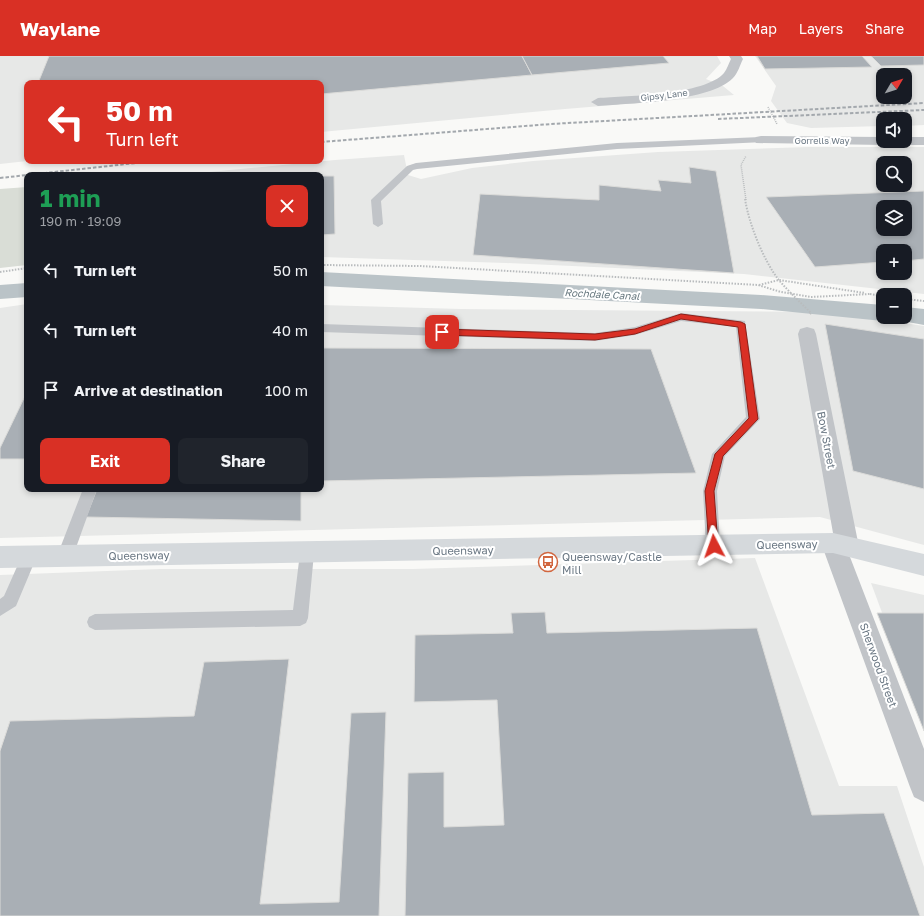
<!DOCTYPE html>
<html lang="en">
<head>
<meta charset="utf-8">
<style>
	:root { --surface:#171b24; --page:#20242c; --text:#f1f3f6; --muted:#9ea1a6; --accent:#d93025 }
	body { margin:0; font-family:"Golos Text",sans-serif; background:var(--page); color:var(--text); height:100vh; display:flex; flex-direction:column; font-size:15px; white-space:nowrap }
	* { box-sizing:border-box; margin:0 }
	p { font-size:13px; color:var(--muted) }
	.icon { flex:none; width:22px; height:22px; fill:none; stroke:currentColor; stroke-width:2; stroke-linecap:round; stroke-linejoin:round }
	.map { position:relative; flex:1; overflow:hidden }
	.sheet { position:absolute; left:24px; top:116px; width:300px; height:320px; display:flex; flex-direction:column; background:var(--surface); border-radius:8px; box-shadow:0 2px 6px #0003 }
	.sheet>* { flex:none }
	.banner { position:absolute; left:24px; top:24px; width:300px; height:84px; border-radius:8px; box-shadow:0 2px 6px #0003; background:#d93025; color:#fff; overflow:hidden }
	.needle { width:26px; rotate:51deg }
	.tools { position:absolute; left:876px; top:12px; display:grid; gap:8px }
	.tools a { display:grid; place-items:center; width:36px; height:36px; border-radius:8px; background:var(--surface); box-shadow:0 2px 6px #0003; font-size:20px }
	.pin { position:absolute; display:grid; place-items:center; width:34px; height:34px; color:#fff; margin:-17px; border-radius:8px; box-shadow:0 2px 6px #0006 }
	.me { position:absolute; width:44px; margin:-22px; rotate:356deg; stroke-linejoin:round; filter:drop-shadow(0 0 3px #0008) }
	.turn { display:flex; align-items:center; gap:14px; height:84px; padding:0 16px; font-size:18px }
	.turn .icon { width:52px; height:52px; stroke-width:2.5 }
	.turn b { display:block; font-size:28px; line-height:34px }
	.round { display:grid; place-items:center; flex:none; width:42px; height:42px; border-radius:8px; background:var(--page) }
	.overview { display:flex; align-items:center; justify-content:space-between; height:68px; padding:0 16px }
	h1 { font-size:24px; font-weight:700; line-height:30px; color:#1e9e55 }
	.primary-button { display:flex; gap:8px; margin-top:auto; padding:8px 16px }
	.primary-button a { flex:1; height:46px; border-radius:8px; background:var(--accent); color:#fff; font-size:16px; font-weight:700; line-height:46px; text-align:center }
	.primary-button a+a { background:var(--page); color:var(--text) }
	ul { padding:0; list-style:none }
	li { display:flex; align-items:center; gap:12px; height:60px; padding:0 16px }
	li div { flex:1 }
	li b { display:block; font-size:15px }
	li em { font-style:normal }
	header { display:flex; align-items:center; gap:24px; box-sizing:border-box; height:56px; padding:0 20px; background:var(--accent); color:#fff }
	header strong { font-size:19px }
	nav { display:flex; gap:22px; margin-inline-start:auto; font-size:14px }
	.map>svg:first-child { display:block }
	.built { fill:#e7e8e7; fill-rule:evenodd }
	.green { fill:#d9ddd6 }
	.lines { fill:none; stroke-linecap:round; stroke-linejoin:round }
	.canal { fill:#bac3c7; fill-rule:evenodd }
	.building { fill:#a9afb5; stroke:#dbdbd9; fill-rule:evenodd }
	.path-far1 { stroke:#b9bcbe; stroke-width:1.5; stroke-dasharray:1 1; stroke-linecap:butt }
	.path { stroke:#b9bcbe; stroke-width:2; stroke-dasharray:1.5 1.5; stroke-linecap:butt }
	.service { fill:#c1c4c8; fill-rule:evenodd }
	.minor { fill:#c1c4c8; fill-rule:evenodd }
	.primary { fill:#d5d9dc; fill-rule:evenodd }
	.rail { stroke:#a3a8ad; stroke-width:2; stroke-dasharray:3.5 2; stroke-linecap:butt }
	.route { fill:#d93025; stroke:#8d1f18 }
	.labels { text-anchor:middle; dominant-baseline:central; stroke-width:4; stroke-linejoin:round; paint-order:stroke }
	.far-street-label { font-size:9px; fill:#6b7884; stroke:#fff }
	.far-water-label { font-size:10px; font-style:italic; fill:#67787f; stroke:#fff }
	.street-label { font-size:11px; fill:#6b7884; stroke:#fff }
	.poi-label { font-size:11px; fill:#6b7884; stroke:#fff; text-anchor:start }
</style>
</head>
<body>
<header>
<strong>Waylane</strong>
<nav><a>Map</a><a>Layers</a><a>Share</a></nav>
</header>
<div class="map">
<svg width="924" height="860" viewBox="0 0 924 860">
	<rect width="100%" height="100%" fill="#f9f9f7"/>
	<g class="built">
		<path d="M0 0H717L721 7 706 23 723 30 734 39 565 53 321 76V27H27V105L0 108Z"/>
		<path d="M755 0H924V69L905 70V63H883V70L811 72 787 67 771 45 776 30ZM883 19H905V41H883Z"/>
		<path d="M809 91H924V238L744 218 506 207 321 201V119H178L335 104 404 99 408 119 421 123 472 112 533 105 658 96ZM883 107H905V129H883ZM883 151H905V173H883ZM883 195H905V217H883Z"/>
		<path d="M27 248V433H321V249L461 253 827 256 924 270V489L820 461 0 482V252Z"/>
		<path d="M755 502 839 730H897L924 811V860H0V519L160 513H413Z"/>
		<path d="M871 527 924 539V669Z"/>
	</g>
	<path class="green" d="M27 131V209L0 212V133Z"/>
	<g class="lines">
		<g class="canal">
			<path d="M321 216 761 239 883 249V261H892L883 265 761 253 321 230Z"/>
			<path d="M27 227V241L0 243V229Z"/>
			<path d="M905 251 924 253V269L897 264 895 261H905Z"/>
		</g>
	</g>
	<g class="building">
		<path d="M49 0H522L532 19 321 38V27H38Z"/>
		<path d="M522 0H663L669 7 532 19Z"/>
		<path d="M757 0H862L872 11 765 13Z"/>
		<path d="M871 0H924V9L881 10Z"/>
		<path d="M689 111 716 115 734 217 473 199 480 138 599 144V129L661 135 658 124 691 127Z"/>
		<path d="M321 120H334L335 178 321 179Z"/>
		<path d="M924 135V203L905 205V195H883V206L815 211 766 141ZM883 151H905V173H883Z"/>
		<path d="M825 268 924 283V433L853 415Z"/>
		<path d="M321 292 651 293 696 417 321 425Z"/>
		<path d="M27 336V403H0V392Z"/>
		<path d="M97 433H301V465L86 461Z"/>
		<path d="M545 556 547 577 757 572 812 759 884 757 920 860H405L408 717 444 716V771L504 769 497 644 414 646 415 579 513 577 511 557Z"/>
		<path d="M877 557H924V675Z"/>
		<path d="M289 603 260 848 339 846 351 657 386 656 379 860H0V695L10 665 194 660 204 606Z"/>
	</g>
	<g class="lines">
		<g class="path-far1">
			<path d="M768 51 777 68"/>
			<path d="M746 144 741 109 746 100"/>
		</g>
		<g class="path">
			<path d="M745 143C749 168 763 203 778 223 788 235 800 246 811 257L810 258"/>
			<path d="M321 209 420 210 758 229 781 236 811 241 870 238"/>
			<path d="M0 216 27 212"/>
			<path d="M759 229 779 224 865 237"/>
			<path d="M870 238 883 240"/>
			<path d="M905 243 924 245"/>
		</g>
		<g class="service">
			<path d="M761 81 764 82V86L617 93 417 113 413 114 381 145 383 168 378 171 373 168 371 144 373 142 407 110 416 107 617 87Z"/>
			<path d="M681 257 745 265 760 363 725 400 717 435 720 490 718 495 713 497 708 495 706 490 703 435 712 398 746 361 736 271 681 265 635 279 595 285 321 276V268L595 277 635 271Z"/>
			<path d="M83 433H97L73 500 70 505 65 507 60 505 57 500Z"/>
			<path d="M307 490 312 492 314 497 308 562 306 567 300 570 95 574 89 571 87 566 89 561 95 558 293 554 300 497 302 492Z"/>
			<path d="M29 493 34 495 37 500 16 550 0 560V543L4 540 24 495Z"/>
		</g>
		<g class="minor">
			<path d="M729 0H741L743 3C740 9 738 17 733 22 709 46 632 47 598 50L591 46 598 42C627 40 705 39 724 17 727 13 729 7 731 3Z"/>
			<path d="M761 80 883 81V85H905V81H924V89H895L889 86 883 89 756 87 754 84 756 81Z"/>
			<path d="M807 271 814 273 816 278 859 491 855 498 850 501 924 693V746L914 741 910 731 821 487 825 480 833 477 798 278 800 273Z"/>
		</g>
		<path class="primary" d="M833 477 924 498V520L833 497 0 512V490Z"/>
		<g class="rail">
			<path d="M718 63 924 54"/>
			<path d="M321 86 551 68 924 47"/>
			<path d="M0 122 154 105"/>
		</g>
	</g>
	<path class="route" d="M681 258 741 266 745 268 758 363 723 400 714 435 718 490 714 494 709 490 705 435 715 398 749 362 738 271 681 263 635 278 595 284 442 279 438 276 442 273 595 278 635 273Z"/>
	<defs>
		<g id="bus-ring" transform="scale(1)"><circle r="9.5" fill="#fff" stroke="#d1663f" stroke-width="1.5"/><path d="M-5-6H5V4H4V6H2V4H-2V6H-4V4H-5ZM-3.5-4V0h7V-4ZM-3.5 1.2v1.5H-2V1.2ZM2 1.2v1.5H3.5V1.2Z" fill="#d1663f"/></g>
	</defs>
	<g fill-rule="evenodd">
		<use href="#bus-ring" x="548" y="506"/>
	</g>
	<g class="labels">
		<g class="far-street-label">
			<text transform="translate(664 39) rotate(-7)">Gipsy Lane</text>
			<text x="822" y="84">Gorrells Way</text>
		</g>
		<g class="far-water-label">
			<text transform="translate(602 238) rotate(3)">Rochdale Canal</text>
		</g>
		<g class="street-label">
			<text transform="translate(827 384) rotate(79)">Bow Street</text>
			<text transform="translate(787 488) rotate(-1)">Queensway</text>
			<text transform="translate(463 494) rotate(-1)">Queensway</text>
			<text transform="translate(139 499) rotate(-1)">Queensway</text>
			<text transform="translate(879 609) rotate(70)">Sherwood Street</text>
		</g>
		<g class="poi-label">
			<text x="562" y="500">Queensway/Castle<tspan x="562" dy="13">Mill</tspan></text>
		</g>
	</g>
</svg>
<div class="tools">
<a><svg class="needle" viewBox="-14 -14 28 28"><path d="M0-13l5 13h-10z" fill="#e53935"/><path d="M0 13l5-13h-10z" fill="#9ea1a6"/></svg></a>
<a><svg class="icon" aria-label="sound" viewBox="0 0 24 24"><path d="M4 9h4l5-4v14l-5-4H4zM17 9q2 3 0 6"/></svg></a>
<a><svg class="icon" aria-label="search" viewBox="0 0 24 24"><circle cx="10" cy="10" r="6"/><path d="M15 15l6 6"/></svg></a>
<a><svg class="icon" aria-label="layers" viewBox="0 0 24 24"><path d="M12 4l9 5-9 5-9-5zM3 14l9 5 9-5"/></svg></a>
<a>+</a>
<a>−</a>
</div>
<div class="pin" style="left:442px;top:276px;background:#d93025"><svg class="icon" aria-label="arrive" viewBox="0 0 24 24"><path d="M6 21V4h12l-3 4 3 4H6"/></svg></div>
<svg class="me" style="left:714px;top:490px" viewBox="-20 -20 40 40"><path d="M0-17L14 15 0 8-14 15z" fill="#d93025" stroke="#fff" stroke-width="4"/></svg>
<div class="banner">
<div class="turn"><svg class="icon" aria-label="left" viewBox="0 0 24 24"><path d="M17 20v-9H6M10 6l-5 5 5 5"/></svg><div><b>50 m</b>Turn left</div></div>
</div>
<section class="sheet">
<div class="overview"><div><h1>1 min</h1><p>190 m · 19:09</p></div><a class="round" style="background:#d93025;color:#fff"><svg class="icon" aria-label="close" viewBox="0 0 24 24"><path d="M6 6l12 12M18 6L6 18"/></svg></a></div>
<ul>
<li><svg class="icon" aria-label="left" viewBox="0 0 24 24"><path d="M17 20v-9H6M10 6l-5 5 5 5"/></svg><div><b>Turn left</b></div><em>50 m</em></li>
<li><svg class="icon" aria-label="left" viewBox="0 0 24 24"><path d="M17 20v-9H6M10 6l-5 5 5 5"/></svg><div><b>Turn left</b></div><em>40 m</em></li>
<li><svg class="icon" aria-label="arrive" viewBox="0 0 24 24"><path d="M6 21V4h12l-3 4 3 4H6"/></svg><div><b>Arrive at destination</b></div><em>100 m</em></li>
</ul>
<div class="primary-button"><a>Exit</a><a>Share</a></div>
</section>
</div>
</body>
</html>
